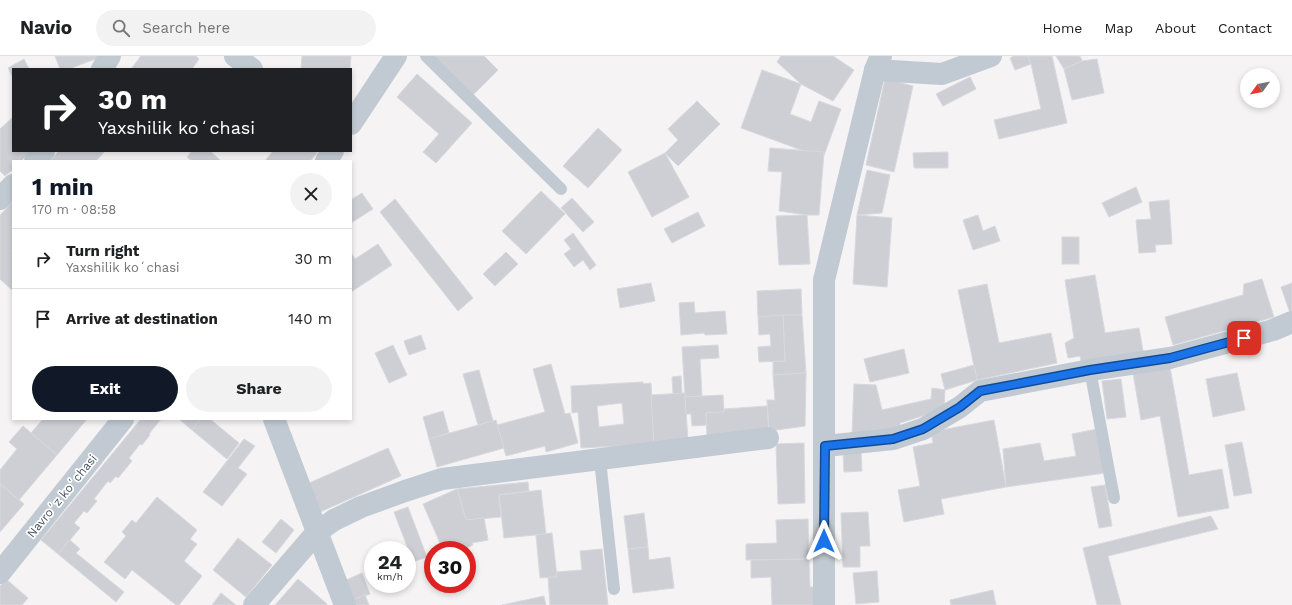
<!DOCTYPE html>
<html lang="en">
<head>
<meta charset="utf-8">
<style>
	:root { --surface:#fff; --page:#f2f2f2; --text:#202124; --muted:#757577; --line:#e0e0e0; --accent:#111827 }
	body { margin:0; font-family:"Work Sans",sans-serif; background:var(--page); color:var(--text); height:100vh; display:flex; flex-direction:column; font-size:15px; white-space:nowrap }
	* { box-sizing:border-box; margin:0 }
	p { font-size:13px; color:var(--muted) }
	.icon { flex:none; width:22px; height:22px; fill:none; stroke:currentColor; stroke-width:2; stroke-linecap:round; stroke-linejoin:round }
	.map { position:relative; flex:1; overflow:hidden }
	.drawer { position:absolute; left:12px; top:104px; width:340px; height:260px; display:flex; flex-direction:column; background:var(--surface); border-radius:0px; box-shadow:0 2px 6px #0003 }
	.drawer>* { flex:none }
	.top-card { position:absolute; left:12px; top:12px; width:340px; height:84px; border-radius:0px; box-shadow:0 2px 6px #0003; background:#202124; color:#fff; overflow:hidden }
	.needle { width:26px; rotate:237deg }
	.buttons { position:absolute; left:1240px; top:12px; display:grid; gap:8px }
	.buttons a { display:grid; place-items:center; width:40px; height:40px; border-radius:50%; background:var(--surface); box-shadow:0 2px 6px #0003; font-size:20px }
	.speed { position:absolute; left:364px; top:485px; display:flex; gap:8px; font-size:20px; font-weight:700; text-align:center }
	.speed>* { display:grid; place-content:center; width:52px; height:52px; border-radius:50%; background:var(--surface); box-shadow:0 2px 6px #0003; line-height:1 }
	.speed small { font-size:10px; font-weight:400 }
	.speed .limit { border:6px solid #d22; background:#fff; color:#111 }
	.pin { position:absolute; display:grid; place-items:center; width:34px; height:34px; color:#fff; margin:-17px; border-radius:8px; box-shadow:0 2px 6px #0006 }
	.me { position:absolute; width:44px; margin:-22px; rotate:0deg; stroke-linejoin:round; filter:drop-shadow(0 0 3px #0008) }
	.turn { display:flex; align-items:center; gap:14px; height:84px; padding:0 20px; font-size:18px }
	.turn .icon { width:52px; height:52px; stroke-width:2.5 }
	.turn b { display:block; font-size:28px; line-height:34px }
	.round { display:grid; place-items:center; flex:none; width:42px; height:42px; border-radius:21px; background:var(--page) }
	.overview { display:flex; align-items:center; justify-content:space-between; height:68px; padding:0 20px }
	h1 { font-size:24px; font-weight:700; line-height:30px; color:var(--accent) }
	.action { display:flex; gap:8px; margin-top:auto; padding:8px 20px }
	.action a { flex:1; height:46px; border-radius:24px; background:var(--accent); color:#fff; font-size:16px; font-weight:700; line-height:46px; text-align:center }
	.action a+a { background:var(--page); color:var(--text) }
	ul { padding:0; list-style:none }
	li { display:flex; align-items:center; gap:12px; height:60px; padding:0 20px; border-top:1px solid var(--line) }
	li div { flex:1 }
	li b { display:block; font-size:15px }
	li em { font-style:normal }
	header { display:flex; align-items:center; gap:24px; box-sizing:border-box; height:56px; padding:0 20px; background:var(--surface); border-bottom:1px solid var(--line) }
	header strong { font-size:19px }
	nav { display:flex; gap:22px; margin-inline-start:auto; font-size:14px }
	.search { width:280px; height:36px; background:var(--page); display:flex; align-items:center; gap:10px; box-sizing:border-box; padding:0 14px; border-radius:22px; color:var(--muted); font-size:15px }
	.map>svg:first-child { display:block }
	.building { fill:#cdcfd5; stroke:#d7d9de; fill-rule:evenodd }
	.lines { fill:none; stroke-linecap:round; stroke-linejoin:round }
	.service { stroke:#c1cad2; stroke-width:12 }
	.minor { stroke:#c1cad2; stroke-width:22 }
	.route-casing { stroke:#114b97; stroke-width:10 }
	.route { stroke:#1a73e8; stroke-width:7 }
	.labels { text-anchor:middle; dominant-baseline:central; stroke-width:3.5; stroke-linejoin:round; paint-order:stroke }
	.street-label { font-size:12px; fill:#4a5661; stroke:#fff }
</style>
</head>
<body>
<header>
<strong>Navio</strong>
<div class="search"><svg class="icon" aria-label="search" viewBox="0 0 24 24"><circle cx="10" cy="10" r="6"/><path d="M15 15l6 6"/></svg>Search here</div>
<nav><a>Home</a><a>Map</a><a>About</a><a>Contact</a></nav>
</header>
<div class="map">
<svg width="1292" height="549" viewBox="0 0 1292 549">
	<rect width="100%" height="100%" fill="#f5f3f3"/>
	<g class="building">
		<path d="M55 0H103L69 13H60Z"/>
		<path d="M141 0H196L199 3 192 13H131Z"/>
		<path d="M302 0H351L350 13H301Z"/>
		<path d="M431 0H484L498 14 472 40Z"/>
		<path d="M781 0H833L854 14 833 45 801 28 777 6Z"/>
		<path d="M1014 0H1028L1031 8 1015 14 1010 2Z"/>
		<path d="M1028 0H1052L1067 67 999 83 994 64 1041 53 1031 8Z"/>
		<path d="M1056 0H1080L1082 5 1064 13Z"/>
		<path d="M24 3 29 13H13V22L8 12Z"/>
		<path d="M1097 3 1104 37 1072 44 1064 13 1082 5Z"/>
		<path d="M762 14 801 28 790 58 811 66 819 45 841 53 823 102 741 72Z"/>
		<path d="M417 18 472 67 436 107 423 96 439 78 397 41Z"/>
		<path d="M970 21 976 33 943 50 936 38Z"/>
		<path d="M885 23 913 30 894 116 866 109Z"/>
		<path d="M697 45 720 68 678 110 665 97 678 84 668 73Z"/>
		<path d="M13 61V95H31L21 105H13V113L5 120 0 115V73Z"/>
		<path d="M598 72 622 94 588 132 563 110Z"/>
		<path d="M770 92 824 96 819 159H807L779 155 782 116 768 115Z"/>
		<path d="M59 95H105L96 105H50Z"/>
		<path d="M192 95H210L221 105H192L187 101Z"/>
		<path d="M273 95H314L317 97 310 105H265Z"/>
		<path d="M948 96V112H914L913 97Z"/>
		<path d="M665 97 689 141 652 161 628 116Z"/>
		<path d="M867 114 890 119 882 157 857 159Z"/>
		<path d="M1136 131 1142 146 1109 161 1102 147Z"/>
		<path d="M541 135 565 158 526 198 502 175Z"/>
		<path d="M362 137 373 153 351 167V144Z"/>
		<path d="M572 142 594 166 583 176 561 152Z"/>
		<path d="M395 143 473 242 458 255 380 156Z"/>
		<path d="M1169 144 1172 188 1155 189 1156 196 1139 197 1136 164 1151 163 1149 146Z"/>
		<path d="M13 146V193L11 195 13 197V235L0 223V159Z"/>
		<path d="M698 156 705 170 672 187 664 173Z"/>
		<path d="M807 159 810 208 779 209 776 160Z"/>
		<path d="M857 159 892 162 887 231 853 228Z"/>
		<path d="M978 159 983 175 995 170 1000 185 973 194 963 164Z"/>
		<path d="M573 177 596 209 590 214 583 204 574 211 564 198 571 193 564 184Z"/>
		<rect x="1062" y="181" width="17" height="27"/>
		<path d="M378 188 392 209 351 236V197L355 203Z"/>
		<path d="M506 196 518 208 495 230 483 218Z"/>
		<path d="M1095 219 1105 277 1139 272 1144 300 1082 310 1080 300 1068 302 1065 287 1074 282 1065 224Z"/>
		<path d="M1262 223 1274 261 1173 289 1165 261 1243 239 1244 228Z"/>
		<path d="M651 227 655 245 620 252 617 233Z"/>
		<path d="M1292 227V256L1290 257 1281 231Z"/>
		<path d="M987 228 999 287 1051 277 1057 307 977 324 958 234Z"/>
		<path d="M801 233 802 259 758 261 757 235Z"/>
		<path d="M694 246 695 257 725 255 727 278 705 279 704 277 681 279 679 247Z"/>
		<path d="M783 259H802L806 317 773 319V305H785Z"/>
		<path d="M783 259 785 305 759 306 758 291 771 290 770 278 759 279 758 261Z"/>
		<path d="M421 279 426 293 409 299 404 285Z"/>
		<path d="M393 289 407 319 389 327 375 297Z"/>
		<path d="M718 289 719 302 700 303 702 340 685 341 682 291Z"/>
		<path d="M904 293 909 317 870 326 864 303Z"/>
		<path d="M551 308 565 358 570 357 578 387 546 396 545 390 506 400 497 369 545 356 533 313Z"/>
		<path d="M974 309 977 324 945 334 941 318Z"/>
		<path d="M1170 311 1189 419 1222 413 1229 452 1178 461 1160 360 1141 364 1133 317Z"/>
		<path d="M479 314 493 365 478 369 463 318Z"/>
		<path d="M806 317 805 370 769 375 767 344H775L773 319Z"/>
		<path d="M1237 317 1245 354 1213 361 1206 323Z"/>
		<path d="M681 320 682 338H673L672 321Z"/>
		<path d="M1121 323 1126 361 1107 363 1102 325Z"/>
		<path d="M643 326V328L651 327 654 388 581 392 578 356 572 357 571 330ZM622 347 624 368 599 371 597 350Z"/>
		<path d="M854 328 876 329 882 354 931 343 932 332 945 334 944 353 900 367V375L852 379Z"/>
		<path d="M685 337 688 386 654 388 651 339Z"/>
		<path d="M723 339 724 356 706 357 707 369 692 370 691 358H686L685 341Z"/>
		<path d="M767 350 769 375 707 381 706 357 724 356V353Z"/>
		<path d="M443 355 449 377 429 383 423 361Z"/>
		<path d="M43 363H87L57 399 31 377Z"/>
		<path d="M141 363H169L160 364 149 378 150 379 142 389 140 388 129 402 132 405 118 422 116 420 110 427 108 425 94 443 97 445 87 457 84 455 74 467 80 472 58 498 41 484Z"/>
		<path d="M179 363H201L192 374Z"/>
		<path d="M201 363H210L239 387 227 403 192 374Z"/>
		<path d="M496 364 504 392 437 411 429 383Z"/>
		<path d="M994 364 1006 431 941 443 944 458 904 466 898 434 920 430 913 391 933 387 931 376Z"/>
		<path d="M23 370 57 399 19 444 0 428V414L17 393 9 386Z"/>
		<path d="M1097 373 1105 417 1006 431 1003 393 1040 387 1044 405 1076 400 1072 378Z"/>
		<path d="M244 383 255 390 238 412 247 418 222 450 203 436Z"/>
		<path d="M1242 386 1252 437 1234 440 1225 389Z"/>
		<path d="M804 387 805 447 778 448 776 388Z"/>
		<path d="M388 392 401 420 320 456 307 428Z"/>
		<path d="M843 395H861L862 415 844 416Z"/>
		<path d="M528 426 529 435 499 439 501 461 466 464 457 433Z"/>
		<path d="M0 428 24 448 0 476Z"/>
		<path d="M1105 429 1112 470 1099 472 1091 431Z"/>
		<path d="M457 433 466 464 484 462 488 484 472 487 473 489 462 494H443L423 448Z"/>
		<path d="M541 434 546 478 504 482 499 439Z"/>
		<path d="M157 441 197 474 190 483 197 488 184 505 202 520 179 549H176L132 514 125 523 104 506 126 480 122 476 132 464 136 467Z"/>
		<path d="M408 451 427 501 413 506 394 456Z"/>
		<path d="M868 456 870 490H860V511H843L841 457Z"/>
		<path d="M644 457 648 491 628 493 624 460Z"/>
		<path d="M1211 460 1218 473 1108 500 1121 549H1097L1083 492Z"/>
		<path d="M281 463 294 474 276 497 262 486Z"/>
		<path d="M808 463 809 503 746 504V488L777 487 776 464Z"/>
		<path d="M552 477 557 521 540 522 536 479Z"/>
		<path d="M238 482 272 509 246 541 213 514Z"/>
		<path d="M70 484 80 493 76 497 124 536 116 546 58 498Z"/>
		<path d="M648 491 649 504 670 501 674 532 633 537 628 493Z"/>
		<path d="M602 493 608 549H550L548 521H557L556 516 582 514 580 495Z"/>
		<path d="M809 503 810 531H817L818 549H772L771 521 751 522V504Z"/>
		<path d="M877 515 879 546 856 548 853 517Z"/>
		<path d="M362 517 370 538 351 545 344 525Z"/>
		<path d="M6 523 28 542 22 549H0V530Z"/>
		<path d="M298 523 327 548 326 549H275Z"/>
		<path d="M993 534 996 549H951L950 544Z"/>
		<path d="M221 537 236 549H212Z"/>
		<path d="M365 539 369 549H353L351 545Z"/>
		<path d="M544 540 546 549H502Z"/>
	</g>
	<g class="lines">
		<g class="service">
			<path d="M426 0 561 133"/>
			<path d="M1090 314 1114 442"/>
			<path d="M600 404 614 533"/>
		</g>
		<g class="minor">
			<path d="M235 0 252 13"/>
			<path d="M102 13 110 0"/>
			<path d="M875 14 942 18 991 0"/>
			<path d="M351 68 396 0"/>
			<path d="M35 105 44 95"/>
			<path d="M326 105 333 95"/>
			<path d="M0 143 13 129"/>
			<path d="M274 363 345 549"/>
			<path d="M825 390 893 383 923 373 960 351 980 335 1090 314 1170 302 1273 274 1292 266"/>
			<path d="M0 517 123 363"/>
			<path d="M254 549 317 476 334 464 361 451 405 435 442 423 768 382"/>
			<path d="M824 549V224L875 14 881 0"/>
		</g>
	</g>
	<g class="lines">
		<g class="route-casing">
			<path id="route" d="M824 485 825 390 893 383 923 373 960 351 980 335 1090 314 1170 302 1244 282"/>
		</g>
		<use href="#route" class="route"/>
	</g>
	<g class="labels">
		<g class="street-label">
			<text transform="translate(62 440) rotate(-51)">Navroʻz koʻchasi</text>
		</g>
	</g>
</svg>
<div class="buttons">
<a><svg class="needle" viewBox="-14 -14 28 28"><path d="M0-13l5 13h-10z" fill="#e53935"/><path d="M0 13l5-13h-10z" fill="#757577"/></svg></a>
</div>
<div class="speed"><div>24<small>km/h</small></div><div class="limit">30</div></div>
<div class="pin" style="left:1244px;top:282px;background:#d93025"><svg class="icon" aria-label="arrive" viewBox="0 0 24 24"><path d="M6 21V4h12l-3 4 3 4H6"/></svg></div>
<svg class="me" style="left:824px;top:485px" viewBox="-20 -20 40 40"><path d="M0-17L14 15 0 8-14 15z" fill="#1a73e8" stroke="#fff" stroke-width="4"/></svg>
<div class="top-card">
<div class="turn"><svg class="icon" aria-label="right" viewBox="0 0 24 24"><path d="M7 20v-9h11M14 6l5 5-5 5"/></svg><div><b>30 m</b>Yaxshilik koʻchasi</div></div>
</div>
<section class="drawer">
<div class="overview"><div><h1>1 min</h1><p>170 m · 08:58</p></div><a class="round"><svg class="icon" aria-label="close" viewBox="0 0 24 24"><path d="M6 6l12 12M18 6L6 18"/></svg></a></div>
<ul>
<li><svg class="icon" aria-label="right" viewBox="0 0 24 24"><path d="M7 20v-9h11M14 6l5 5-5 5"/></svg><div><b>Turn right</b><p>Yaxshilik koʻchasi</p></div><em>30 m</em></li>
<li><svg class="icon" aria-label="arrive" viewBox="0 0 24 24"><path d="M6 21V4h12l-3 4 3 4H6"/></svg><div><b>Arrive at destination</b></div><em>140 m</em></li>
</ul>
<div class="action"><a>Exit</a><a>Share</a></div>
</section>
</div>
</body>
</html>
